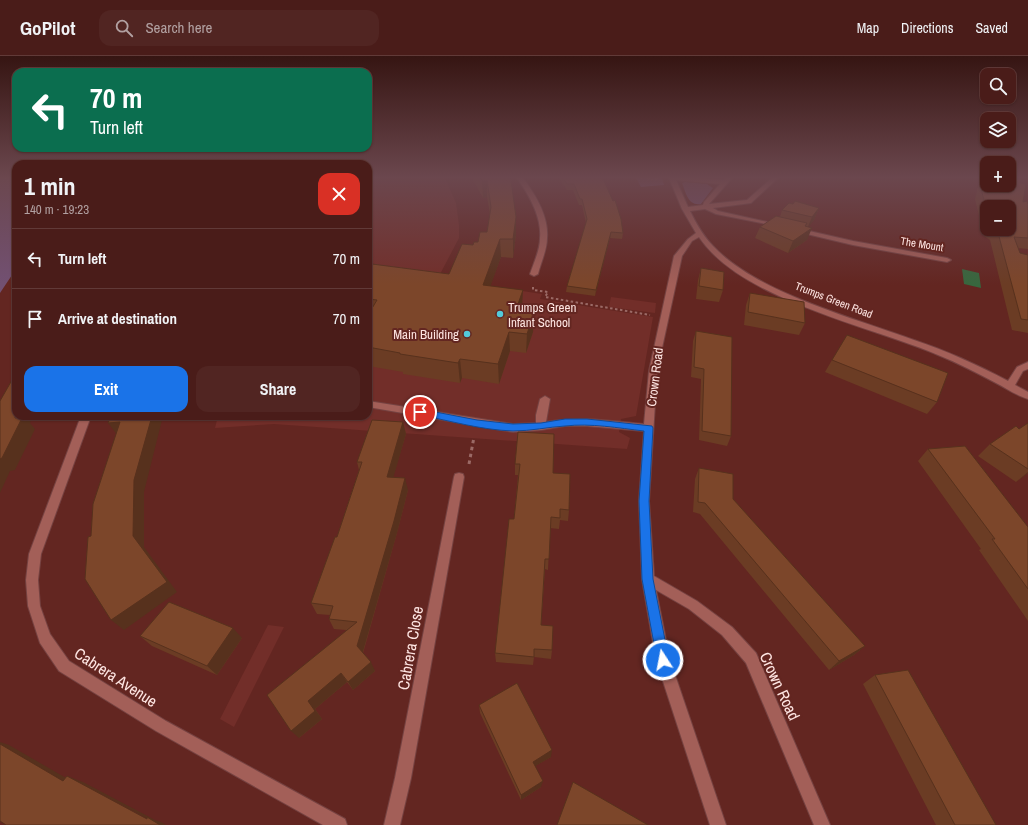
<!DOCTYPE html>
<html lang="en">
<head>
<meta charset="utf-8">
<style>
	:root { --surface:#4a1c19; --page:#512522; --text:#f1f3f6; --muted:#b2a1a2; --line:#613a38; --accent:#1a73e8 }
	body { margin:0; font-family:"Archivo Narrow",sans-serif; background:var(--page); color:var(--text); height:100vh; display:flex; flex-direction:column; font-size:15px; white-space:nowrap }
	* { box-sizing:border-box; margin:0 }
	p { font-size:13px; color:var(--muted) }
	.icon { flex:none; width:22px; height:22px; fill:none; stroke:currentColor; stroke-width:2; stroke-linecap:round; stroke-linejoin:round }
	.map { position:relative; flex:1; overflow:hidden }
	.sheet { position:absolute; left:12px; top:104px; width:360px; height:260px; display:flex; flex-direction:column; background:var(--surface); border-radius:12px; box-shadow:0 1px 3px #0004,0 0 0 1px var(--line) }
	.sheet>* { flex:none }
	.hud { position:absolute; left:12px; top:12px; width:360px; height:84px; border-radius:12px; box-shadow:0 1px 3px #0004,0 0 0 1px var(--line); background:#0b6e4f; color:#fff; overflow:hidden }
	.fabs { position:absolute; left:980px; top:12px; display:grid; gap:8px }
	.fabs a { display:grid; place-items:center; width:36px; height:36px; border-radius:8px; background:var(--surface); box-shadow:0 1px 3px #0004,0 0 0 1px var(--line); font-size:20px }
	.pin { position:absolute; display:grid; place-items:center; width:34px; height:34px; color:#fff; margin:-17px; border:2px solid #fff; border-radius:50%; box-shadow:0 1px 4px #0007 }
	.me { position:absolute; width:44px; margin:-22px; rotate:349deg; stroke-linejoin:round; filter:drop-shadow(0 0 3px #0008) }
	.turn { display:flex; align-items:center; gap:14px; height:84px; padding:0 12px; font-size:18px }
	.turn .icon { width:52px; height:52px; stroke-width:2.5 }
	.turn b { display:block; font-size:28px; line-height:34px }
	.round { display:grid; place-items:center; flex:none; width:42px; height:42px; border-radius:12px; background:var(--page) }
	.overview { display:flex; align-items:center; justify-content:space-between; height:68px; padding:0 12px }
	h1 { font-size:24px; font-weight:800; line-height:30px }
	.cta { display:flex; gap:8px; margin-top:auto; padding:8px 12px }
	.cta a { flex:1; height:46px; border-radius:12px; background:var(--accent); color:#fff; font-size:16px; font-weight:800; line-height:46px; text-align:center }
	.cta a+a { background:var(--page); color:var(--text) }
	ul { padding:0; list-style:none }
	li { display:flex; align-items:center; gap:12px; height:60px; padding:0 12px; border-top:1px solid var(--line) }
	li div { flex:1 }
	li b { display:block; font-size:15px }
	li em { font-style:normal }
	header { display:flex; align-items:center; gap:24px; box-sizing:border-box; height:56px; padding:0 20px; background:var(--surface); border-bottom:1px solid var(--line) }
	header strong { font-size:19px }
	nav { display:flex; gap:22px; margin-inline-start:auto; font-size:14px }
	.search { width:280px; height:36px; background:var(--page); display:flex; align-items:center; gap:10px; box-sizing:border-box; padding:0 14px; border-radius:12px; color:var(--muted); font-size:15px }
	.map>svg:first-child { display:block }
	.built { fill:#722e29 }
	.green { fill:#725072 }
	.water { fill:#37673e }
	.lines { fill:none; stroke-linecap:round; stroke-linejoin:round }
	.minor-casing { stroke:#754241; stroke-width:2 }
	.path-far2 { stroke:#9b6a66; stroke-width:1.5; stroke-dasharray:2 2; stroke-linecap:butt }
	.path-far1 { stroke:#9b6a66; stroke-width:2; stroke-dasharray:2.5 2.5; stroke-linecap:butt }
	.path { stroke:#9b6a66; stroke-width:3; stroke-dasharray:3.5 3.5; stroke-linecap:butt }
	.minor { fill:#a35f58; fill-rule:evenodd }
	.wall { fill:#6b3c24; fill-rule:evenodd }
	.shaded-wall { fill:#57311d }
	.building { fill:#7c462a; stroke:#57311d }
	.route { fill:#1a73e8; stroke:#114b97 }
	.poi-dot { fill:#53cbda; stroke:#632621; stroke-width:1.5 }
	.labels { text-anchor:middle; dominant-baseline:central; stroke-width:4; stroke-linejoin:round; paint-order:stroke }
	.far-street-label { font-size:11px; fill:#fee5e2; stroke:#632621 }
	.poi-label { font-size:13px; fill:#fee5e2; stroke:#632621; text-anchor:start }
	.street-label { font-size:13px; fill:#fee5e2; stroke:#632621 }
	.near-street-label { font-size:16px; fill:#fee5e2; stroke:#632621 }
</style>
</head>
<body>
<header>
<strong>GoPilot</strong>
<div class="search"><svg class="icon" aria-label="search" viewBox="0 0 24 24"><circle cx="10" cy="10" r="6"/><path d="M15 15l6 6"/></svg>Search here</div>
<nav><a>Map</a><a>Directions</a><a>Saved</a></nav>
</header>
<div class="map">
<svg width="1028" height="769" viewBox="0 0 1028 769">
	<rect width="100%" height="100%" fill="#632621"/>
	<g class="built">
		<path d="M368 122H445L456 147 459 169V182L438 222 542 238 540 243 653 261 636 360 621 363 619 376 630 382 627 393 274 368 215 372 218 360H368Z"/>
		<path d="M611 241 656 247 655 257 609 251Z"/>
		<path d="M268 569 284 571 234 671 220 663Z"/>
	</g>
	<g class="green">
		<path d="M0 122H16V213L0 237Z"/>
		<path d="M636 122H662L664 129 641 131Z"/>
		<path d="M685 126 707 128 713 132 701 148C688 150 686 137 682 127Z"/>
	</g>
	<path class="water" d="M962 213 979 217 981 232 964 228Z"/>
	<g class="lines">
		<g class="minor-casing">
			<g id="minor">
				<path d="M517 122H523C535 138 549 160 547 182 547 194 541 206 538 218L534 220 530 218C534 206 540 194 540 182 542 161 529 139 517 122Z"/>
				<path d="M669 122H689L724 124 726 122H732L709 148 747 144 772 122H778L751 147 713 152 718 155 781 169V171L716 158 705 153 690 155C696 167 703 180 713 190 757 237 854 262 914 284 947 295 978 309 1008 325L1017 311 1028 306V313L1023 315 1015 329 1028 336V343C1017 340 1006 332 996 327 977 317 958 307 938 299 870 270 741 244 699 181L692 185 682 200 657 315 649 445 654 520 697 545 732 571 756 597 830 769H814L746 607 722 579 689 553 656 534 670 604 726 769H710L656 604 642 523 639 445 644 375 587 370H565L541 374 513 376 368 351V345L513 368 536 367V359L540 343 545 340 550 343 546 366C579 360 611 365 644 368L649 315 674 200 688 183 696 177 682 153ZM676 124 720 128 704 146 703 149 688 151Z"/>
				<path d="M796 172 853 185 947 202 951 204 947 206 853 189 794 175 793 174Z"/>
				<path d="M81 360H91L41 498 38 524 40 550 50 578 69 605 166 665 345 763 347 769H323L156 675 59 615 40 587 28 550 26 524 29 498Z"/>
				<path d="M459 417 463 418 464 421 411 722 400 769H384L395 722 454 421 455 418Z"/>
			</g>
		</g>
		<path class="path-far2" d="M648 122 649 124 658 123"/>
		<path class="path-far1" d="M533 231V234L548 236 545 241 650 259"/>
		<path class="path" d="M469 408 474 381"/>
		<use href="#minor" class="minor"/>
	</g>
	<g class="wall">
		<path d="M472 122H509L516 161V179L513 202 501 201 490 230 523 248H524V256L534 257 533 276 526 297 510 295 499 328 462 322 460 327 403 318V316L368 310V214L449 218 473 189 478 186 487 176 490 158 487 141 483 142Z"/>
		<path d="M559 122H600L623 177 622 183 610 182 595 240 566 236 567 230 586 167 582 149H579L573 134H567Z"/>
		<path d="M847 122H856L855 124Z"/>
		<path d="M980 122H987L1020 127 1023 146 1028 148V193L1018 192 1020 197 1028 199V277L1012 274 990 184 984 180 975 143ZM987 151 1009 173H987Z"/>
		<path d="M793 148 819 152 814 164 808 171 807 184 788 197 755 182 760 171 780 161 782 154Z"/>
		<path d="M701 212 723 234 719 246 696 243 698 224Z"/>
		<path d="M750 237 805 267 799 279 744 269 746 249Z"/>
		<path d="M696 275 731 380 727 390 699 384 701 323 691 321 693 285Z"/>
		<path d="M832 304 937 346 927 358 825 316Z"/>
		<path d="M403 366 406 378 393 421 408 434 397 477 363 597 375 615 353 634 347 626 315 653 322 663 299 682 346 574 334 573 329 563 330 559 317 558 311 547 337 481 359 414 357 406Z"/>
		<path d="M1028 367V417L1016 426 978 400 990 388 1019 373Z"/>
		<path d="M518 376 553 417 569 454 568 465 560 464 559 473 550 472 548 514 545 513 541 569 552 594 551 603 534 601 533 609 496 606 495 597 514 463 518 419H515V408Z"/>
		<path d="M928 393 1028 471V565L979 494 981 493 918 405Z"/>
		<path d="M699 412 733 443 865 590 854 599 829 614 700 458 693 456 695 423Z"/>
		<path d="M140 580 242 582 217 619 152 590Z"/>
		<path d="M875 619 996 769H936L863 628Z"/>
		<path d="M479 649 551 701 535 710 541 731 521 744 480 657Z"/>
	</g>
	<g class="shaded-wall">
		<path d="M482 124H487V141L483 142Z"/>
		<path d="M819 152 814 164 807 173 812 161Z"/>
		<path d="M516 161V179L513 202V183Z"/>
		<path d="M807 167 802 179 812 172 807 184 788 197 793 185Z"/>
		<path d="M611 176 610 182 595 240 596 234Z"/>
		<path d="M500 183 501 201 484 248 483 229Z"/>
		<path d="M523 234 522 253 524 248V267L518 248Z"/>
		<path d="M534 257 533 276 526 297 527 278Z"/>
		<path d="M509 276 510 295 499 328 498 308Z"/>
		<path d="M460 303 462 322 460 327 458 307Z"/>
		<path d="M16 359V360H33L30 367 35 373 15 414 10 415 0 437V403Z"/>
		<path d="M152 360H163L144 436V491L177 536 124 574 111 564 134 424Z"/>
		<path d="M120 366 118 380 108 367Z"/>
		<path d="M403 366 406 378 390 433 387 421Z"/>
		<path d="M1028 416V417L1016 426Z"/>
		<path d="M405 422 408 434 397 477 362 599 357 590Z"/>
		<path d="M233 572 242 582 217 619 207 610Z"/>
		<path d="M865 590 854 599 829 614 839 605Z"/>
		<path d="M371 606 375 615 353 634 348 626Z"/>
		<path d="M341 617 347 626 315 653 322 663 299 682 291 675 308 645Z"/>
		<path d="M0 686 9 689 80 730 63 725 0 688Z"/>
		<path d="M552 694 551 701 532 712 533 706Z"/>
		<path d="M67 720 83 726 155 764 161 766 166 769H160Z"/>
		<path d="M543 725 541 731 521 744V739Z"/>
	</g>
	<g class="building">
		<path d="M480 122H509L511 124 516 161 513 183H500L483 229 523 234 518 248H524L522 256 534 257 527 278 509 276 498 308 460 303 458 307 400 298V297L368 291V272L371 268 368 267V259L377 244 368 243V214L372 208 449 218 462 188 473 189 474 186H478L480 176H487L491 151 487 124H482Z"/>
		<path d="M563 122H600L604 125 613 145 615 144 621 163 623 177 611 176 596 234 567 230 587 163 582 143H580L574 128H567Z"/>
		<path d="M984 122H987V129H1009V122H1021L1020 127 1026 128 1023 146 1027 145 1028 148V182L1014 181 1020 197 1028 199V264L1021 263 997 173H996H1009V151H987V155L981 133Z"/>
		<path d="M795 145 819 152 812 161 782 154 789 147 793 148Z"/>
		<path d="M776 160 807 167 805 170 812 172 793 185 760 171Z"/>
		<path d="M701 212 724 216 723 234 699 230Z"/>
		<path d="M750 237 804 246 805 267 748 256Z"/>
		<path d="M696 275 732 281 731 380 702 375 704 313 694 311Z"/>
		<path d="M847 279 948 317 937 346 832 304Z"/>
		<path d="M16 317V359L15 362 23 360 2 402 0 403V345Z"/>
		<path d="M111 360H152L134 424 133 480 167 526 111 564 85 523 88 481 91 480 93 448 120 366 108 367Z"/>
		<path d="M372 364 403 366 387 421 405 422 394 465 357 590 371 606 348 626 341 617 308 645 315 655 291 675 267 639 357 566 329 563 333 550 311 547 335 481H337L362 406H357Z"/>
		<path d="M1028 367V413L990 388 1016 370 1019 373Z"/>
		<path d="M518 376 554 378 553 417 570 418 569 454 560 453V462L551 461 549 503H545L541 569 553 570 552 594 534 593V601L495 597 509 463H514L520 408H515Z"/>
		<path d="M965 390 1028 471V533L992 483H995L928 393Z"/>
		<path d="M699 412 733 418V443L865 590 839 605 705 447 698 446Z"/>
		<path d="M169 546 233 572 207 610 140 580Z"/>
		<path d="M908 614 996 769H955L875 619Z"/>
		<path d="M517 627 552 694 533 706 543 725 521 739 479 649Z"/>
		<path d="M0 688 63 725 67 720 147 763V761L160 769H6L0 765Z"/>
		<path d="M573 726 648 769H557Z"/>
	</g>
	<linearGradient id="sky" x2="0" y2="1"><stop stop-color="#361512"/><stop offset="0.53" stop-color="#6b474e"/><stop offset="1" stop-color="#6b474e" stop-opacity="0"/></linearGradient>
	<rect width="1028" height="229" fill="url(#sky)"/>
	<path class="route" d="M417 353H420L477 364 513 368 541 367 565 363H587L652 370 653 372 649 445 653 523 669 604 667 608 663 610 659 608 657 604 642 523 639 445 644 375C618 372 591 367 565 370 548 371 531 375 513 375 482 374 451 365 420 359L416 356Z"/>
	<g class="poi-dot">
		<circle cx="500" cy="258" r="4"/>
		<circle cx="467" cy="278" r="4"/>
	</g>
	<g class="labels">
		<g class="far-street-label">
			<text transform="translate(922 188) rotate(9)">The Mount</text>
			<text transform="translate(834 244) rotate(21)">Trumps Green Road</text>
		</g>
		<g class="poi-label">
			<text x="508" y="251">Trumps Green<tspan x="508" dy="15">Infant School</tspan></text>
			<text x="459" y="278" text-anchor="end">Main Building</text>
		</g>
		<g class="street-label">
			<text transform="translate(655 321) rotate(-83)">Crown Road</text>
		</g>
		<g class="near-street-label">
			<text transform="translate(410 592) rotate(-80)">Cabrera Close</text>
			<text transform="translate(116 621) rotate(33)">Cabrera Avenue</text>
			<text transform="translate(780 630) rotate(65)">Crown Road</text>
		</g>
	</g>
</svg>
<div class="fabs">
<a><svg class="icon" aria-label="search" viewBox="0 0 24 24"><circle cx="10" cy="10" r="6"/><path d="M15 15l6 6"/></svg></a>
<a><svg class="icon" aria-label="layers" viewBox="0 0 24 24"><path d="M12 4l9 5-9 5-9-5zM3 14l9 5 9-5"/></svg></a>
<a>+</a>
<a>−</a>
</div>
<div class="pin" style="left:420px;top:356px;background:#d93025"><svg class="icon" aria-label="arrive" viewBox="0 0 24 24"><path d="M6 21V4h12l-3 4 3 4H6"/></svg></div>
<svg class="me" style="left:663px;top:604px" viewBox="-20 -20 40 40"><circle r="17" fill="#1a73e8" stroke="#fff" stroke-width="3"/><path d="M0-11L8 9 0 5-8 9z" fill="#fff"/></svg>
<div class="hud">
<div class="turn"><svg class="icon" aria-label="left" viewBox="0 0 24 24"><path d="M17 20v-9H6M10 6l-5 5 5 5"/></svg><div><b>70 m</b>Turn left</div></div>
</div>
<section class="sheet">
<div class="overview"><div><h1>1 min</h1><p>140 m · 19:23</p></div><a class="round" style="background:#d93025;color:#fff"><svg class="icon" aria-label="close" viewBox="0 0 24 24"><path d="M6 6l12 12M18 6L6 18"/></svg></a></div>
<ul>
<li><svg class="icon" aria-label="left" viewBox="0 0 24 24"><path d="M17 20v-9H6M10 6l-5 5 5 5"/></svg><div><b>Turn left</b></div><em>70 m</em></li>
<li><svg class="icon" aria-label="arrive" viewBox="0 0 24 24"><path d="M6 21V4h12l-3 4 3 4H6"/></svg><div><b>Arrive at destination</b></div><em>70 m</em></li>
</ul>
<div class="cta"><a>Exit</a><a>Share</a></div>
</section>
</div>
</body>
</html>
